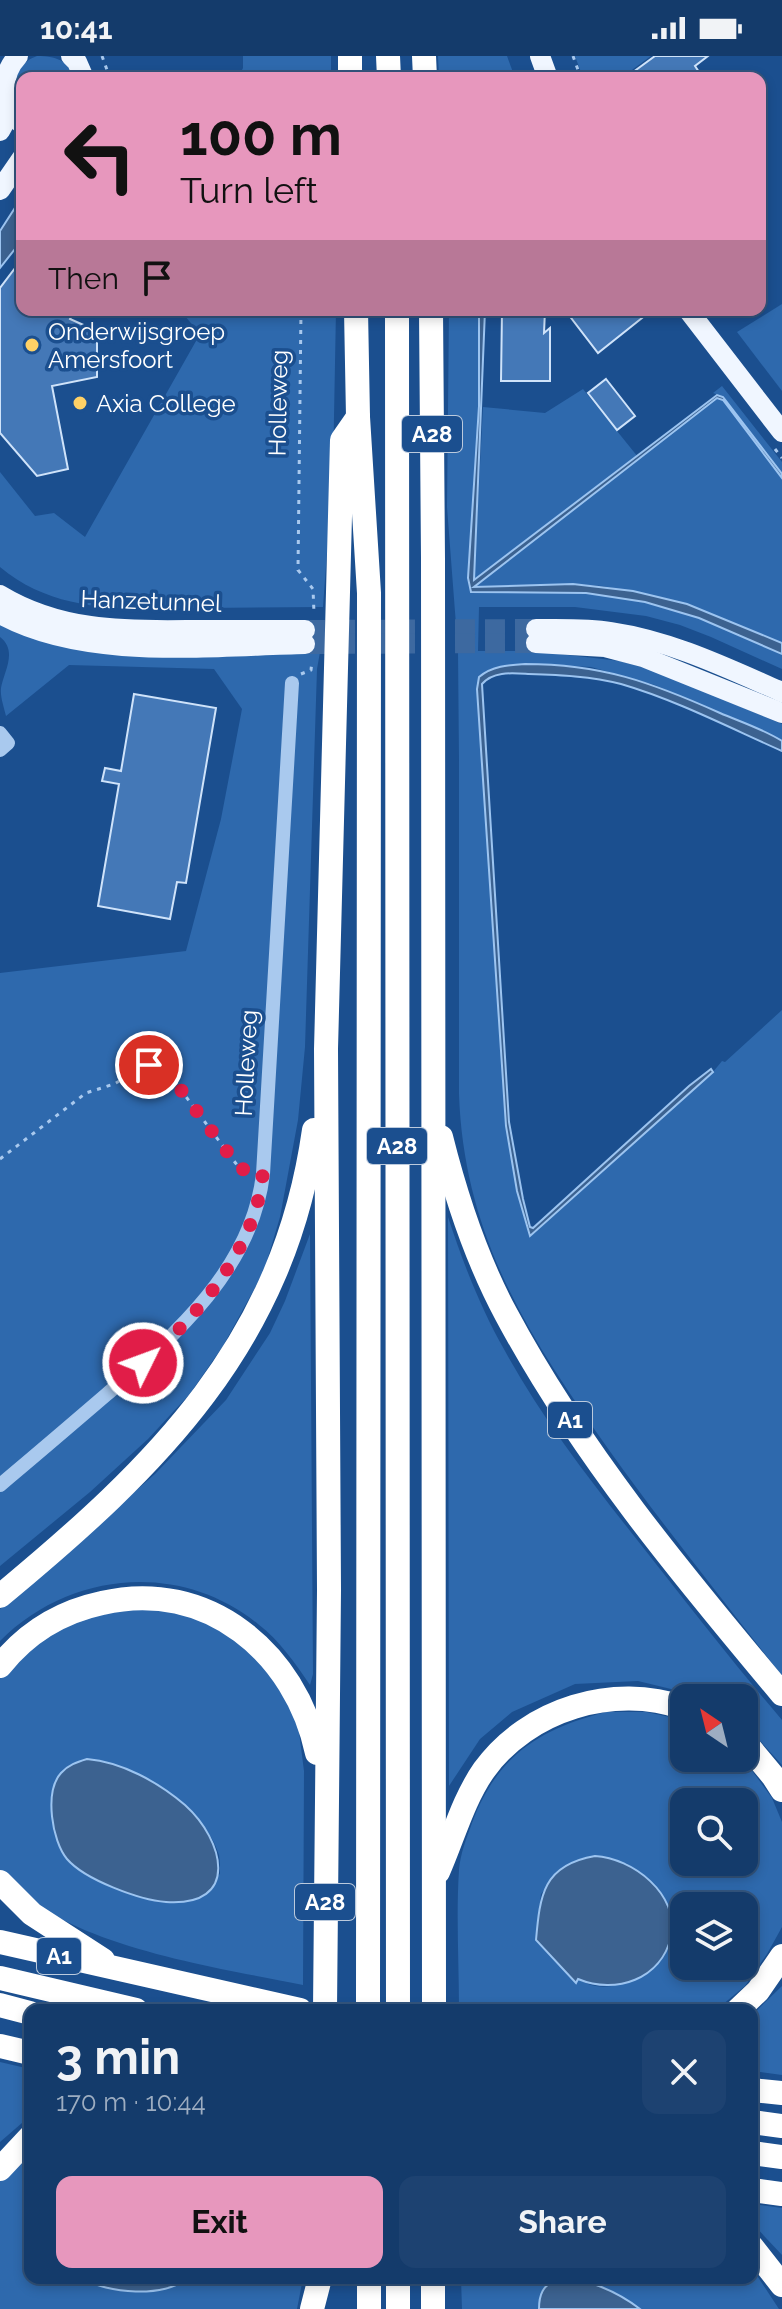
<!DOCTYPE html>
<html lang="en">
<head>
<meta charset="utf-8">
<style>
	:root { --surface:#143b6b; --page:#1d4271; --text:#f1f3f6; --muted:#9dadc1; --line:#33557e; --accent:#e797bd }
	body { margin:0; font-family:Raleway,sans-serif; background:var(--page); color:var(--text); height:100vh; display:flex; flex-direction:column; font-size:30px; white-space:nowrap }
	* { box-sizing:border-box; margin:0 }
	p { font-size:26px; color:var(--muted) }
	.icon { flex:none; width:44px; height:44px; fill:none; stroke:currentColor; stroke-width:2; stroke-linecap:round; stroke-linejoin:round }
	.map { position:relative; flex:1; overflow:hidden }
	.panel { position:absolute; left:24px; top:1948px; width:734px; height:280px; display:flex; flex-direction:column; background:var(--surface); border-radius:16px; box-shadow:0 4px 12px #0003,0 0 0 2px var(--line) }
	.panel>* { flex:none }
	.guide { position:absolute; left:16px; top:16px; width:750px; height:244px; border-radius:16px; box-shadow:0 4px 12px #0003,0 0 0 2px var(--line); background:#e797bd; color:#111; overflow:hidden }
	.needle { width:52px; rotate:325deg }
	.controls { position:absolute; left:670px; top:1628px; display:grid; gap:16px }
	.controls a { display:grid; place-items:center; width:88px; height:88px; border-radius:16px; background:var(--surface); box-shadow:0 4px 12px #0003,0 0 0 2px var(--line); font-size:40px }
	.pin { position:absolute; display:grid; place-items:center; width:68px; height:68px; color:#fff; margin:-34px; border:4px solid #fff; border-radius:50%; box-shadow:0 2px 8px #0007 }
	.me { position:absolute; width:88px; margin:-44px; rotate:48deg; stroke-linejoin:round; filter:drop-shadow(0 0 6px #0008) }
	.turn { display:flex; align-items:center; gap:28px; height:168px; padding:0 32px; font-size:36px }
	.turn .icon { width:104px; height:104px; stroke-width:2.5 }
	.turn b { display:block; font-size:56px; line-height:68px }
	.then { display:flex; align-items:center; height:76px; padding:0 32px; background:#0003; gap:16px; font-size:30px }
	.round { display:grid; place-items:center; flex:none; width:84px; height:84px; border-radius:16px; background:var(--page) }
	.overview { display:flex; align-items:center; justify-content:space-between; height:136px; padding:0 32px }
	h1 { font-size:48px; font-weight:700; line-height:60px }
	.primary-button { display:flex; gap:16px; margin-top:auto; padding:16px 32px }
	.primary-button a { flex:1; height:92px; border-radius:16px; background:var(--accent); color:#111; font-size:32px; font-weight:700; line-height:92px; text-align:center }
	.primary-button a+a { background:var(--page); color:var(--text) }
	.status { display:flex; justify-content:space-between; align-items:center; height:56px; padding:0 40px; background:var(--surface); direction:ltr }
	.status svg { height:22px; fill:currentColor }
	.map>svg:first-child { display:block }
	.green { fill:#2e69ad; fill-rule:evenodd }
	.water { fill:#3c6290; stroke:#9cc4f0; stroke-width:2 }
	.building { fill:#4478b7; stroke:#cfe3fa; stroke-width:2 }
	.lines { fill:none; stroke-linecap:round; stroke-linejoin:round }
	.major-tunnel { stroke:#3d69a0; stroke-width:20; stroke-dasharray:20 10; stroke-linecap:butt }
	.path { stroke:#a9c9ee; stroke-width:3; stroke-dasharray:4 6; stroke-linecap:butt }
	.minor { stroke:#a9c9ee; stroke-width:14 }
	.major { stroke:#f0f6ff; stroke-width:20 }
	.highway { stroke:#fff; stroke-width:24 }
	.route { stroke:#e11d48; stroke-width:14; stroke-dasharray:0 25.2 }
	.poi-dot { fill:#ffd166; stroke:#1b4f8f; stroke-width:3 }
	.labels { text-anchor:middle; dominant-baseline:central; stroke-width:7; stroke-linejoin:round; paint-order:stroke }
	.shield { fill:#1b4f8f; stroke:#bbcadd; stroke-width:2 }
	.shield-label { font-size:22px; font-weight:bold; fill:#fff }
	.poi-label { font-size:24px; fill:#fff; stroke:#1b4f8f; text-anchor:start }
	.street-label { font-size:24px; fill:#fff; stroke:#1b4f8f }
</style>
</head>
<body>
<div class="status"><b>10:41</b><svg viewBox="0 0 49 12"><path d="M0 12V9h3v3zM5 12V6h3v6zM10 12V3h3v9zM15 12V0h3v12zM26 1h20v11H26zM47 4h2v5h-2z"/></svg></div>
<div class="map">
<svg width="782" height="2253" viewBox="0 0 782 2253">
	<rect width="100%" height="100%" fill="#1b4f8f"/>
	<g class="green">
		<path d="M37 0C56 0 67 4 76 22H22V57C18 50 12 41 11 34 8 19 25 4 37 0Z"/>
		<path d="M243 0H331V22H238L243 12Z"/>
		<path d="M438 0H507L515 22H439Z"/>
		<path d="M575 0H651L621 22H583Z"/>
		<path d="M782 248V335L737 276Z"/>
		<path d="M180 254H336L333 414 323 551C282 551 241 552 200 552 130 553 57 559 0 511V416L35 460 54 457 85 481 200 278Z"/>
		<path d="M449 254H479V350L468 522 469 531 473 537C538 534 605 534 668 552 707 563 745 581 782 598V613L711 581 680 569 646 560 575 551H479L478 595H533L620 605 658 616 782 668V685L655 629 591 611 525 608 506 609 482 618 477 628 506 1070 517 1135 529 1180 713 1016 722 1005 725 1006 782 954V1620C724 1545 664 1471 609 1394 529 1281 464 1181 459 1038V705L458 595 447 451Z"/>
		<path d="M722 330 782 406V418L723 341 713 337Z"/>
		<path d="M583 333 638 401 474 524 483 351 545 357Z"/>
		<path d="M717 342 723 344 782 422V587L687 548 603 530 573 528 474 531Z"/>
		<path d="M0 562 42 582 107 596H320L317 613 305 991 298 1064 280 1161 264 1215 223 1290 189 1339 172 1357 148 1383 90 1436 0 1510V1435C36 1405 72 1374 108 1343 180 1282 253 1218 268 1118L294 652 284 651 258 1118C245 1208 177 1271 111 1328 75 1360 37 1391 0 1423V917L186 895 221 763 242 653 214 613 69 609 6 660C4 651 0 641 1 632 4 615 18 595 0 581Z"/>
		<path d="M448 1161C463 1207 481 1253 505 1295 548 1373 605 1443 660 1513 700 1564 740 1615 782 1664V1709L744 1667V1642H708L638 1625 575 1628 512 1656 480 1683 449 1730Z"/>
		<path d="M310 1178 313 1618 310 1629C295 1607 280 1585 258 1568 180 1505 70 1515 0 1585V1553L155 1418 226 1344 270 1277 285 1245Z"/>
		<path d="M146 1547 226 1572 284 1629 298 1668 304 1715 303 1929C216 1911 53 1889 0 1814V1621L24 1593 77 1562ZM87 1703C135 1707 204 1750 219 1799 220 1805 220 1812 220 1818L174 1847 153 1845 83 1817 66 1802 53 1774 70 1709Z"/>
		<path d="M606 1656H646L679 1663 684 1665V1702H742L745 1705 772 1742 782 1766V1871L767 1898 745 1930 716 1954H459C459 1908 456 1860 459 1814 460 1798 467 1781 472 1767 497 1700 539 1673 606 1656ZM684 1746H744V1806H684ZM626 1807C672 1837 695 1892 635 1921 620 1929 605 1934 588 1928 568 1920 551 1898 536 1884L541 1838 564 1811ZM684 1850H744V1910H684Z"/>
		<path d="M782 1930V2019L752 2015V1959Z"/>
		<path d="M0 2006 30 2013V2060L0 2086Z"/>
		<path d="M30 2090V2222C46 2222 64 2220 80 2222 88 2223 95 2229 103 2231 125 2237 170 2240 186 2222H303L297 2253H0V2121Z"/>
		<path d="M752 2148 782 2152V2199L752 2167Z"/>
		<path d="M752 2212 779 2253H640L612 2236 583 2225 562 2223 547 2228 542 2235 539 2253H462L461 2222H752Z"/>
	</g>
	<g class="water">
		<path d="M22 141V184L0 212V175Z"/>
		<path d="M479 254H485L474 524 717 339 723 341 782 418V422L723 344 717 342 474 531 573 528 633 535 687 548 782 587V598L699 562 645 546 586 537 471 536 468 522 479 350Z"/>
		<path d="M525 608C601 608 651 626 720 657 741 666 763 673 782 685V695C730 672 676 644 621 628 591 620 559 619 528 618 512 617 493 615 482 628L509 1066 523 1143 530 1171 533 1172 689 1030 711 1013 713 1016 530 1180 517 1135 506 1070 477 633 479 621C492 610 508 609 525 608Z"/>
		<path d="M87 1703C122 1706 158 1726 185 1749 224 1784 241 1851 166 1846 140 1844 85 1824 67 1803 52 1785 44 1736 61 1717 68 1709 77 1706 87 1703Z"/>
		<path d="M595 1800C632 1802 680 1838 671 1881 661 1923 616 1939 578 1923L576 1927 536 1884C540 1839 543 1809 595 1800Z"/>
		<path d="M84 2222H186C168 2242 104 2238 84 2222Z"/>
		<path d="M556 2223C584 2220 618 2236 640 2253H539C539 2238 543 2230 556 2223Z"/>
	</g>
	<g class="building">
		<path d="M655 0H708L695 10 703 22H625Z"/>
		<path d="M22 203V254H74L70 263 97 275V321L52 330 68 413 37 420 0 377V232Z"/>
		<path d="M502 254H545L544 277 550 272V325H501Z"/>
		<path d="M565 254H652L598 297Z"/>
		<path d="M606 323 635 360 617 374 588 337Z"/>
		<path d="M134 638 216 652 186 827 177 826 170 863 98 850 119 728 102 725 105 712 121 715Z"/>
	</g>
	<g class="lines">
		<g class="major-tunnel">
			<path d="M305 574 536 573"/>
			<path d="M305 588 536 587"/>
		</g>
		<g class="path">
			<path d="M102 0 110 22"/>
			<path d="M573 0 581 22"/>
			<path d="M301 254 298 514 313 533 314 557"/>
			<path d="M775 393 782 402"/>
			<path d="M301 618 311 614 312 605"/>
			<path d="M0 1103 86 1037 114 1028 149 1009H158L166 1014 240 1113H247"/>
		</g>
		<g class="minor">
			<path d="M0 677 8 687 0 694"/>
			<path d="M0 1429C36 1399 72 1368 107 1338 175 1279 252 1213 263 1118L292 627"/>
		</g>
		<g class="major">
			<path d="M18 0C0 19 0 51 22 68"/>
			<path d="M71 0 77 6 84 22"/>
			<path d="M540 0 548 22"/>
			<path d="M0 75 10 57"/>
			<path d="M0 134 22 102"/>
			<path d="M688 254 782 376"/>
			<path d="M0 539C58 574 120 575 187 574 226 574 266 574 305 574"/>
			<path d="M0 558C84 605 211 590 305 588"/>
			<path d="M536 573C561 573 587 572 611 576 672 585 727 612 782 636"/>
			<path d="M536 587 605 591 643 601 782 657"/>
		</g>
		<g class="highway">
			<path d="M350 0V22"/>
			<path d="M388 0 389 22"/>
			<path d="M424 0 425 22"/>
			<path d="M356 254 358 361 369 537 368 1954"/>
			<path d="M397 254 398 1954"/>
			<path d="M431 254 433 502 434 1954"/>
			<path d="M441 1081C456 1141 477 1204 506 1258 579 1395 683 1520 782 1638"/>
			<path d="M0 1540C157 1410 284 1287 314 1074"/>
			<path d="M0 1610C27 1576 60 1556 102 1547 207 1522 296 1597 317 1697"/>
			<path d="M744 1685 773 1720 782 1734"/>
			<path d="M438 1816C453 1782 463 1744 484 1714 528 1653 614 1627 684 1652"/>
			<path d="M0 1826 32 1858 103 1904"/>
			<path d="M0 1886 300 1954"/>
			<path d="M0 1922 136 1954"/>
			<path d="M0 1949 30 1957"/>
			<path d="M325 1954 329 1534 326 993 342 384 358 361"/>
			<path d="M738 1954 758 1935 782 1900"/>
			<path d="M0 1990 30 1997"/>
			<path d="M752 2034 782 2037"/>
			<path d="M752 2066 782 2070"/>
			<path d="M752 2097 782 2101"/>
			<path d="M0 2113 30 2081"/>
			<path d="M752 2134 782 2138"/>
			<path d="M752 2191 782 2229"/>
			<path d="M369 2222V2253"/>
			<path d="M433 2222V2253"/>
			<path d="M312 2253 320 2222"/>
			<path d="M398 2253V2222"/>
		</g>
	</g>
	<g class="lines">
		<path class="route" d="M143 1307C199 1259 257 1191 263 1115L240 1113 166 1014 158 1009H149"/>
	</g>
	<g class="poi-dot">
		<circle cx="32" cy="289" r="8"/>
		<circle cx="80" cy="347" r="8"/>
	</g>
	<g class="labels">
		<g class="shield">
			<rect x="402" y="360" width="60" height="36" rx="6"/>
			<rect x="367" y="1072" width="60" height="36" rx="6"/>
			<rect x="548" y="1346" width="44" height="36" rx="6"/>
			<rect x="295" y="1828" width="60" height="36" rx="6"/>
			<rect x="37" y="1882" width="44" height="36" rx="6"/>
		</g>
		<g class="shield-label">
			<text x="432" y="378">A28</text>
			<text x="397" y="1090">A28</text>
			<text x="570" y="1364">A1</text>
			<text x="325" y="1846">A28</text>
			<text x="59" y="1900">A1</text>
		</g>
		<g class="poi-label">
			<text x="48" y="275">Onderwijsgroep<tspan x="48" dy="28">Amersfoort</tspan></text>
			<text x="96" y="347">Axia College</text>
		</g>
		<g class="street-label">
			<text transform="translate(278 347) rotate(-89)">Holleweg</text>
			<text transform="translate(151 545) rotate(2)">Hanzetunnel</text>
			<text transform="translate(246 1007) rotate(-87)">Holleweg</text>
		</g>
	</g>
</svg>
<div class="controls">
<a><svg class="needle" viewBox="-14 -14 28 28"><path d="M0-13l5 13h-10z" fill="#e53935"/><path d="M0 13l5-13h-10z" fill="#9dadc1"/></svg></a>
<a><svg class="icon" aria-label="search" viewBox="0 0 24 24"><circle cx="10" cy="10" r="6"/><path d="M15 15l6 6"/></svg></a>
<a><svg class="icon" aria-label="layers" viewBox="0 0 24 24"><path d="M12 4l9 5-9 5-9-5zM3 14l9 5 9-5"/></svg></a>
</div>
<div class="pin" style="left:149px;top:1009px;background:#d93025"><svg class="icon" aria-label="arrive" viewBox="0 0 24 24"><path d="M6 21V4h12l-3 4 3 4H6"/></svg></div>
<svg class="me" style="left:143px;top:1307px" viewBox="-20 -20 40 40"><circle r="17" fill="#e11d48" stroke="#fff" stroke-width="3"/><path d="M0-11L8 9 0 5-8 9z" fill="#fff"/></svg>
<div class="guide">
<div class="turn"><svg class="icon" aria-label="left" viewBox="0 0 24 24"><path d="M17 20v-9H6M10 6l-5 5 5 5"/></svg><div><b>100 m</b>Turn left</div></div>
<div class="then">Then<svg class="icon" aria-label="arrive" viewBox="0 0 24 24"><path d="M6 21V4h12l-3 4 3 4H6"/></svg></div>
</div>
<section class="panel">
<div class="overview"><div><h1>3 min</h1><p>170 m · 10:44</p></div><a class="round"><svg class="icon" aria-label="close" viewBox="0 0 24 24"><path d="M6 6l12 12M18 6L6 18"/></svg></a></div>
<div class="primary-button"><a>Exit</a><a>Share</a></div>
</section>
</div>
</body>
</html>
